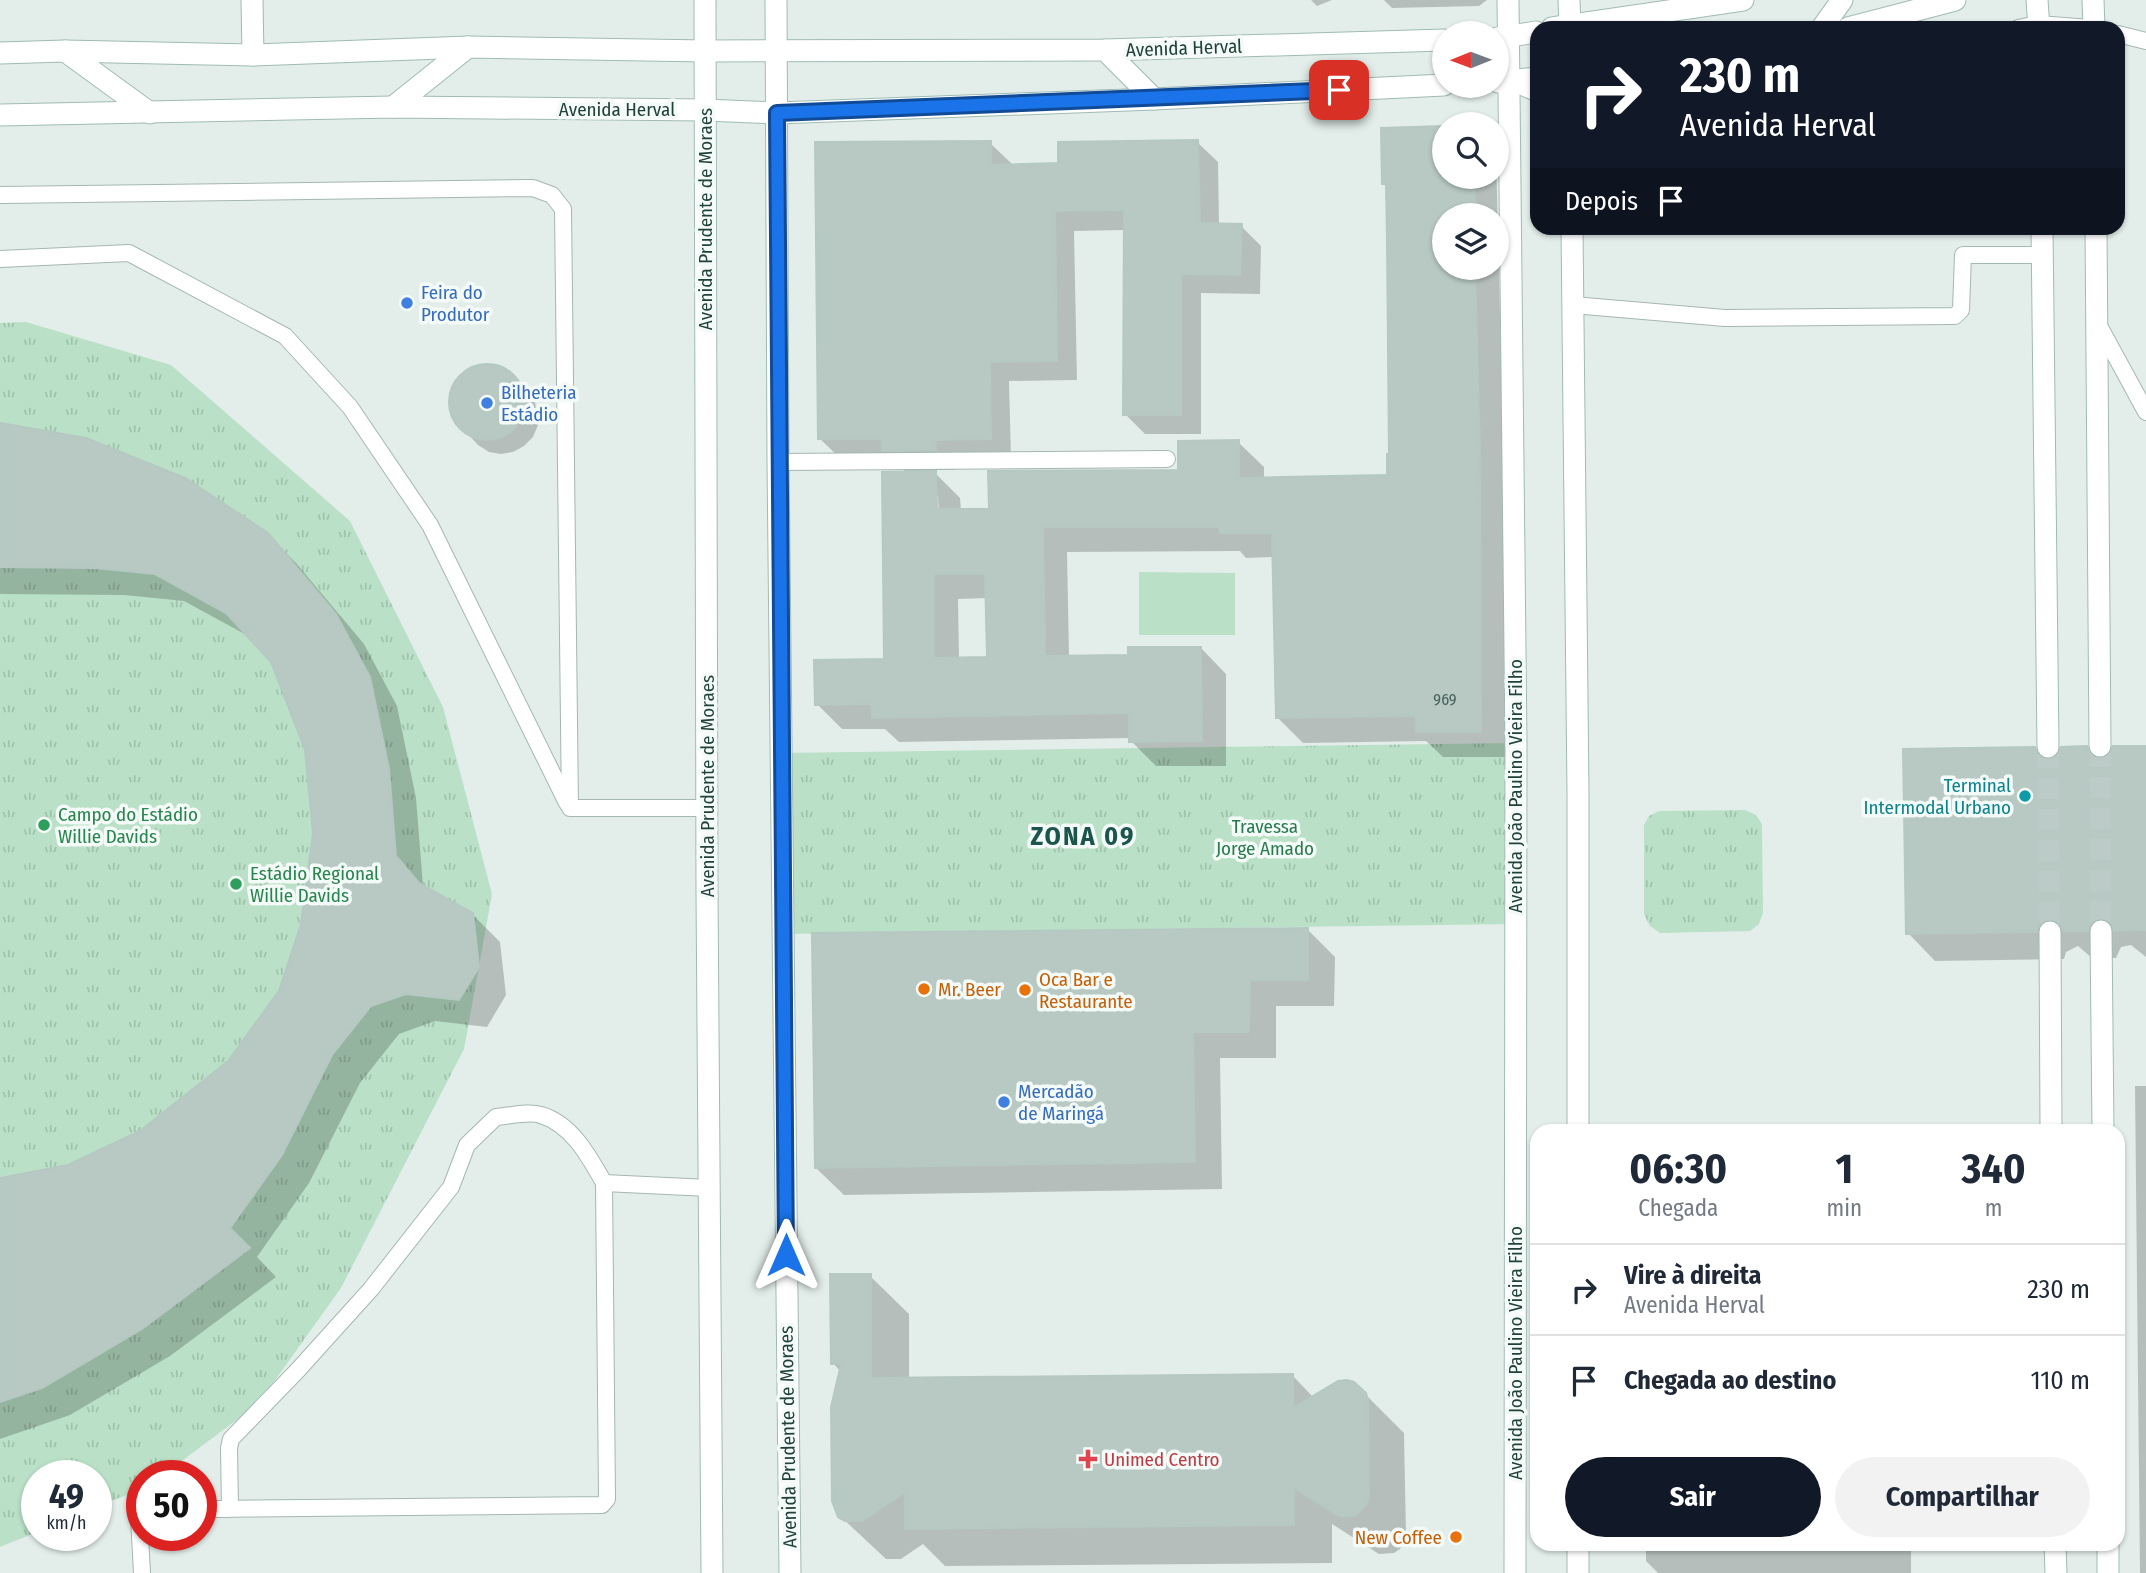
<!DOCTYPE html>
<html lang="pt">
<head>
<meta charset="utf-8">
<style>
	:root { --surface:#fff; --page:#f2f2f3; --text:#1f2937; --muted:#747a83; --line:#e0e1e3; --accent:#111827 }
	body { margin:0; font-family:"Fira Sans Condensed",sans-serif; background:var(--page); color:var(--text); height:100vh; display:flex; flex-direction:column; font-size:26px; white-space:nowrap }
	* { box-sizing:border-box; margin:0 }
	p { font-size:23px; color:var(--muted) }
	.icon { flex:none; width:38px; height:38px; fill:none; stroke:currentColor; stroke-width:2; stroke-linecap:round; stroke-linejoin:round }
	.map { position:relative; flex:1; overflow:hidden }
	.panel { position:absolute; left:1530px; top:1124px; width:595px; height:427px; display:flex; flex-direction:column; background:var(--surface); border-radius:21px; box-shadow:0 2px 5px #0004 }
	.panel>* { flex:none }
	.banner { position:absolute; left:1530px; top:21px; width:595px; height:214px; border-radius:21px; box-shadow:0 2px 5px #0004; background:#111827; color:#fff; overflow:hidden }
	.needle { width:46px; rotate:269deg }
	.buttons { position:absolute; left:1432px; top:21px; display:grid; gap:14px }
	.buttons a { display:grid; place-items:center; width:77px; height:77px; border-radius:50%; background:var(--surface); box-shadow:0 2px 5px #0004; font-size:35px }
	.speed { position:absolute; left:21px; top:1460px; display:flex; gap:14px; font-size:35px; font-weight:700; text-align:center }
	.speed>* { display:grid; place-content:center; width:91px; height:91px; border-radius:50%; background:var(--surface); box-shadow:0 2px 5px #0004; line-height:1 }
	.speed small { font-size:18px; font-weight:400 }
	.speed .limit { border:10px solid #d22; background:#fff; color:#111 }
	.pin { position:absolute; display:grid; place-items:center; width:60px; height:60px; color:#fff; margin:-30px; border-radius:14px; box-shadow:0 4px 10px #0006 }
	.me { position:absolute; width:77px; margin:-38px; rotate:0deg; stroke-linejoin:round; filter:drop-shadow(0 0 5px #0008) }
	.turn { display:flex; align-items:center; gap:24px; height:147px; padding:0 35px; font-size:32px }
	.turn .icon { width:91px; height:91px; stroke-width:2.5 }
	.turn b { display:block; font-size:49px; line-height:60px }
	.then { display:flex; align-items:center; height:66px; padding:0 35px; background:#0003; gap:14px; font-size:26px }
	.eta { display:flex; justify-content:space-evenly; align-items:center; height:119px; text-align:center }
	.eta b { font-size:42px; font-weight:700; line-height:49px }
	.primary-button { display:flex; gap:14px; margin-top:auto; padding:14px 35px }
	.primary-button a { flex:1; height:80px; border-radius:42px; background:var(--accent); color:#fff; font-size:28px; font-weight:700; line-height:80px; text-align:center }
	.primary-button a+a { background:var(--page); color:var(--text) }
	ul { padding:0; list-style:none }
	li { display:flex; align-items:center; gap:21px; height:91px; padding:0 35px; border-top:2px solid var(--line) }
	li div { flex:1 }
	li b { display:block; font-size:26px }
	li em { font-style:normal }
	.map>svg:first-child { display:block }
	.grass { fill:#bae1c7 }
	.park { fill:url(#park-tufts) }
	.shadow { fill:#0003; fill-rule:evenodd }
	.building { fill:#b8c9c3; stroke:#b5c8c1; stroke-width:2; fill-rule:evenodd }
	.lines { fill:none; stroke-linecap:round; stroke-linejoin:round }
	.secondary-tunnel { stroke:#bccbc7; stroke-width:21; stroke-dasharray:21 10; stroke-linecap:butt }
	.lane-casing { stroke:#a5b7b2; stroke-width:18 }
	.street-casing { stroke:#a5b7b2; stroke-width:23 }
	.secondary-casing { stroke:#a0bbb3; stroke-width:23 }
	.lane { stroke:#fff; stroke-width:16 }
	.street { stroke:#fff; stroke-width:21 }
	.secondary { stroke:#fff; stroke-width:21 }
	.route-casing { stroke:#114b97; stroke-width:18 }
	.route { stroke:#1a73e8; stroke-width:12 }
	.shop-dot { fill:#3f7fe0; stroke:#f4faf7; stroke-width:2.5 }
	.culture-dot { fill:#0f9aa8; stroke:#f4faf7; stroke-width:2.5 }
	.leisure-dot { fill:#2e9e5b; stroke:#f4faf7; stroke-width:2.5 }
	.food-dot { fill:#e8710a; stroke:#f4faf7; stroke-width:2.5 }
	.health-dot { fill:#e0444e; stroke:#f4faf7; stroke-width:2.5 }
	.labels { text-anchor:middle; dominant-baseline:central; stroke-width:7; stroke-linejoin:round; paint-order:stroke }
	.number-label { font-size:16px; fill:#47635d }
	.street-label { font-size:19px; fill:#21413b; stroke:#f4faf7 }
	.shop-label { font-size:19px; fill:#366cbe; stroke:#f4faf7; text-anchor:start }
	.culture-label { font-size:19px; fill:#0d838f; stroke:#f4faf7; text-anchor:end }
	.leisure-label { font-size:19px; fill:#27864d; stroke:#f4faf7; text-anchor:start }
	.park-label { font-size:19px; fill:#277c4d; stroke:#f4faf7 }
	.food-label { font-size:19px; fill:#c56008; stroke:#f4faf7; text-anchor:start }
	.health-label { font-size:19px; fill:#be3a42; stroke:#f4faf7; text-anchor:start }
	.district-label { font-size:26px; font-weight:bold; letter-spacing:2px; fill:#1b554b; stroke:#f4faf7 }
</style>
</head>
<body>
<div class="map">
<svg width="2146" height="1573" viewBox="0 0 2146 1573">
	<defs>
		<pattern id="park-tufts" width="24" height="20" patternUnits="userSpaceOnUse" patternTransform="scale(1.75)"><rect width="24" height="20" fill="#bae1c7"/><path d="M3 7l-1-3M5 7V3M7 7l1-3M15 17l-1-3M17 17v-4M19 17l1-3" fill="none" stroke="#a0c2ac"/></pattern>
	</defs>
	<rect width="100%" height="100%" fill="#e3eeea"/>
	<path class="grass" d="M1139 572 1235 573V635H1139Z"/>
	<g class="park">
		<path d="M26 322 171 365 350 521 443 707 492 894 464 1049 341 1288 258 1404 163 1475H142V1489L96 1507V1475H37V1532L0 1547V323Z"/>
		<path d="M1516 743V924L783 934 781 753Z"/>
		<path d="M1745 810 1756 815 1762 824 1763 913 1759 924 1750 931 1660 933 1650 926 1644 914V825L1649 816 1659 811Z"/>
	</g>
	<g class="shadow">
		<path d="M1311 0H1332L1317 6Z"/>
		<path d="M1384 0H1487L1479 6 1392 8Z"/>
		<path d="M1197 142 1218 162 1219 225 1241 226 1261 246 1260 294 1201 293V434H1145L1125 414V230L1074 231 1077 380 1009 381 1011 458 955 459V470H932L960 498 961 511 990 510 1180 472 1238 442 1264 467V479L1389 477 1391 455 1388 187 1384 183 1444 177H1496V151L1504 479 1506 757H1443L1426 741 1303 743 1278 718 1274 557 1246 558 1240 551 1067 552 1069 657 1130 656 1201 648 1226 674V766H1156L1131 741V738L899 742 885 729H842L817 704 886 661 907 473 891 458H840L819 438 990 143 1011 163V166L1060 164ZM1444 215H1496V268H1444ZM935 496H938L939 518H935ZM987 598 988 659H959L958 599Z"/>
		<path d="M493 366 504 369 535 401 538 425 533 437 524 446 513 452 501 454 489 452 478 445 455 420 450 409V397L454 385 461 376 470 369Z"/>
		<path d="M0 425 267 534 296 563 364 644 397 706 416 798 423 886 472 914 500 942 506 995 487 1027 435 1021 399 1034 360 1083 309 1183 257 1257 276 1277 170 1356 70 1415 0 1439V1180L68 1166 141 1133 229 1062 280 992 303 924 315 833 307 749 272 661 250 637 184 601 124 595 0 594Z"/>
		<path d="M2146 747V957L2131 945 2121 947 2116 958H2092L2078 946 2066 952 2064 959 1935 961 1908 933 2034 749 2047 762 2086 748 2099 761Z"/>
		<path d="M1307 929 1335 957 1334 1006H1276V1058H1220L1222 1189 844 1195 816 1168Z"/>
		<path d="M2135 1086H2146V1573H2140Z"/>
		<path d="M870 1276 909 1314V1379L1293 1376 1314 1398 1354 1383 1404 1433 1406 1535 1400 1549 1394 1553 1379 1554 1332 1524V1563L945 1566 923 1544 901 1559H886L840 1516 841 1372 833 1363Z"/>
		<path d="M1646 1544H1911V1573H1658L1646 1561Z"/>
	</g>
	<g class="building">
		<path d="M1444 126V177H1475V215H1444V268H1475L1480 453 1481 732H1416V716L1276 718 1272 533H1220L1219 527H1043L1045 656 1128 655V647H1201L1202 741 1129 742V713L872 718 871 704 815 705 814 660 884 659 882 472 936 471 937 509H989L988 471 1178 470V441L1239 440V478L1387 475V454H1389L1387 242 1386 184H1382L1381 128ZM934 574H985L987 657 934 658Z"/>
		<path d="M1198 140 1200 223 1242 224 1240 275 1181 274V415H1123L1124 210 1055 211 1057 361 990 362 991 439 935 440 936 450 882 451 881 439H818L815 142 991 141V165L1058 163V142Z"/>
		<circle cx="487" cy="402" r="38"/>
		<path d="M0 423 86 438 185 478 268 533 336 614 370 677 389 769 396 856 419 883 473 913 479 967 459 1000 406 994 371 1006 332 1055 282 1155 230 1228 250 1248 142 1329 42 1388 0 1402V1178L68 1165 140 1131 228 1061 279 991 301 924 313 833 305 750 271 662 226 613 155 574 95 568 0 567Z"/>
		<path d="M2087 746 2089 753 2099 759 2107 757 2113 746H2146V930L2114 931 2108 920 2100 918 2090 924 2088 931H2063L2057 921 2049 919 2039 925 2037 932 1906 934 1903 749 2035 747 2037 754 2047 760 2055 758 2061 747Z"/>
		<path d="M1308 928V980H1250L1249 1032H1193L1195 1162 815 1168 812 933Z"/>
		<path d="M830 1274H871V1378L1293 1374V1408L1338 1381 1347 1380 1354 1382 1366 1393 1368 1401 1369 1496 1367 1504 1355 1516H1339L1294 1488V1525L905 1529V1492L862 1521H845L838 1517 832 1501 831 1407 841 1364H831Z"/>
	</g>
	<g class="lines">
		<g class="secondary-tunnel">
			<path d="M2100 746 2101 931"/>
			<path d="M2048 747 2050 932"/>
		</g>
		<g class="lane-casing">
			<g id="lane">
				<path d="M2018 28 2038 24 2091 28"/>
				<path d="M2118 34 2146 41"/>
				<path d="M1510 82 1536 93"/>
				<path d="M0 195 533 188 552 195 563 209 570 808H707"/>
				<path d="M0 259 129 253 285 336 350 407 430 525 567 803"/>
				<path d="M1573 305 1725 318 1955 316 1961 310 1963 255H2042"/>
				<path d="M2097 322 2146 412"/>
				<path d="M778 462 1167 459"/>
				<path d="M604 1183 709 1188"/>
				<path d="M201 1509 602 1505 607 1499 604 1183C590 1158 572 1124 541 1115 529 1111 509 1116 496 1117L467 1145 451 1187 371 1289 297 1371 231 1439 229 1448 230 1509"/>
				<path d="M142 1573 139 1517 142 1514"/>
			</g>
		</g>
		<g class="street-casing">
			<path id="street" d="M252 0 253 55"/>
		</g>
		<g class="secondary-casing">
			<g id="secondary">
				<path d="M705 0 707 891 712 1573"/>
				<path d="M776 0 778 462 790 1573"/>
				<path d="M1508 0 1516 743 1515 1573"/>
				<path d="M1569 0 1570 28"/>
				<path d="M2037 0 2039 28"/>
				<path d="M2093 0 2094 28"/>
				<path d="M1552 28 1743 0"/>
				<path d="M1822 28 1842 0"/>
				<path d="M1848 28 1955 0"/>
				<path d="M1497 38 1536 32"/>
				<path d="M1105 50 1154 99"/>
				<path d="M65 51 150 113"/>
				<path d="M0 53 65 51 253 55 468 47 706 51 1105 50 1444 40"/>
				<path d="M1498 82 1536 78"/>
				<path d="M393 107 468 47"/>
				<path d="M0 115 393 107 705 110 777 113 1154 99 1444 85"/>
				<path d="M1572 228 1578 793V1130"/>
				<path d="M2042 228 2048 747"/>
				<path d="M2096 228 2100 746"/>
				<path d="M2101 931 2103 1130"/>
				<path d="M2050 932 2051 1130"/>
				<path d="M1578 1544V1573"/>
				<path d="M2055 1544 2056 1573"/>
				<path d="M2108 1544V1573"/>
			</g>
		</g>
		<use href="#lane" class="lane"/>
		<use href="#street" class="street"/>
		<use href="#secondary" class="secondary"/>
	</g>
	<g class="lines">
		<g class="route-casing">
			<path id="route" d="M786 1255 777 113 1339 90"/>
		</g>
		<use href="#route" class="route"/>
	</g>
	<g class="shop-dot">
		<circle cx="407" cy="303" r="7"/>
		<circle cx="487" cy="403" r="7"/>
		<circle cx="1004" cy="1102" r="7"/>
	</g>
	<circle class="culture-dot" cx="2025" cy="796" r="7"/>
	<g class="leisure-dot">
		<circle cx="44" cy="825" r="7"/>
		<circle cx="236" cy="884" r="7"/>
	</g>
	<g class="food-dot">
		<circle cx="924" cy="989" r="7"/>
		<circle cx="1025" cy="990" r="7"/>
		<circle cx="1456" cy="1537" r="7"/>
	</g>
	<path class="health-dot" d="M1084.5 1448.5h7v7h7v7h-7v7h-7v-7h-7v-7h7z"/>
	<g class="labels">
		<g class="number-label">
			<text x="1445" y="699">969</text>
		</g>
		<g class="street-label">
			<text transform="translate(1184 48) rotate(-2)">Avenida Herval</text>
			<text x="617" y="109">Avenida Herval</text>
			<text transform="translate(705 219) rotate(-90)">Avenida Prudente de Moraes</text>
			<text transform="translate(707 786) rotate(-90)">Avenida Prudente de Moraes</text>
			<text transform="translate(1515 786) rotate(-90)">Avenida João Paulino Vieira Filho</text>
			<text transform="translate(1515 1353) rotate(-90)">Avenida João Paulino Vieira Filho</text>
			<text transform="translate(788 1437) rotate(-91)">Avenida Prudente de Moraes</text>
		</g>
		<g class="shop-label">
			<text x="421" y="292">Feira do<tspan x="421" dy="22">Produtor</tspan></text>
			<text x="501" y="392">Bilheteria<tspan x="501" dy="22">Estádio</tspan></text>
			<text x="1018" y="1091">Mercadão<tspan x="1018" dy="22">de Maringá</tspan></text>
		</g>
		<g class="culture-label">
			<text x="2011" y="785">Terminal<tspan x="2011" dy="22">Intermodal Urbano</tspan></text>
		</g>
		<g class="leisure-label">
			<text x="58" y="814">Campo do Estádio<tspan x="58" dy="22">Willie Davids</tspan></text>
			<text x="250" y="873">Estádio Regional<tspan x="250" dy="22">Willie Davids</tspan></text>
		</g>
		<g class="park-label">
			<text x="1265" y="826">Travessa<tspan x="1265" dy="22">Jorge Amado</tspan></text>
		</g>
		<g class="food-label">
			<text x="1039" y="979">Oca Bar e<tspan x="1039" dy="22">Restaurante</tspan></text>
			<text x="938" y="989">Mr. Beer</text>
			<text x="1442" y="1537" text-anchor="end">New Coffee</text>
		</g>
		<g class="health-label">
			<text x="1104" y="1459">Unimed Centro</text>
		</g>
		<g class="district-label">
			<text x="1083" y="836">ZONA 09</text>
		</g>
	</g>
</svg>
<div class="buttons">
<a><svg class="needle" viewBox="-14 -14 28 28"><path d="M0-13l5 13h-10z" fill="#e53935"/><path d="M0 13l5-13h-10z" fill="#747a83"/></svg></a>
<a><svg class="icon" aria-label="search" viewBox="0 0 24 24"><circle cx="10" cy="10" r="6"/><path d="M15 15l6 6"/></svg></a>
<a><svg class="icon" aria-label="layers" viewBox="0 0 24 24"><path d="M12 4l9 5-9 5-9-5zM3 14l9 5 9-5"/></svg></a>
</div>
<div class="speed"><div>49<small>km/h</small></div><div class="limit">50</div></div>
<div class="pin" style="left:1339px;top:90px;background:#d93025"><svg class="icon" aria-label="arrive" viewBox="0 0 24 24"><path d="M6 21V4h12l-3 4 3 4H6"/></svg></div>
<svg class="me" style="left:786px;top:1255px" viewBox="-20 -20 40 40"><path d="M0-17L14 15 0 8-14 15z" fill="#1a73e8" stroke="#fff" stroke-width="4"/></svg>
<div class="banner">
<div class="turn"><svg class="icon" aria-label="right" viewBox="0 0 24 24"><path d="M7 20v-9h11M14 6l5 5-5 5"/></svg><div><b>230 m</b>Avenida Herval</div></div>
<div class="then">Depois<svg class="icon" aria-label="arrive" viewBox="0 0 24 24"><path d="M6 21V4h12l-3 4 3 4H6"/></svg></div>
</div>
<section class="panel">
<div class="eta">
<div><b>06:30</b><p>Chegada</p></div>
<div><b>1</b><p>min</p></div>
<div><b>340</b><p>m</p></div>
</div>
<ul>
<li><svg class="icon" aria-label="right" viewBox="0 0 24 24"><path d="M7 20v-9h11M14 6l5 5-5 5"/></svg><div><b>Vire à direita</b><p>Avenida Herval</p></div><em>230 m</em></li>
<li><svg class="icon" aria-label="arrive" viewBox="0 0 24 24"><path d="M6 21V4h12l-3 4 3 4H6"/></svg><div><b>Chegada ao destino</b></div><em>110 m</em></li>
</ul>
<div class="primary-button"><a>Sair</a><a>Compartilhar</a></div>
</section>
</div>
</body>
</html>
